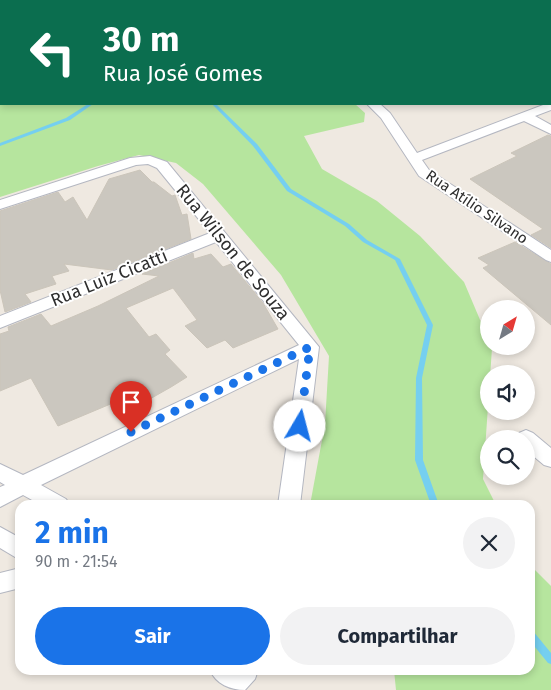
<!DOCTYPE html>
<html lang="pt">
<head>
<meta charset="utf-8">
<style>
	:root { --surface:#fff; --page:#f2f2f3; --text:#1f2937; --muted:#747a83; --accent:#1a73e8 }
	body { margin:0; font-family:"Fira Sans",sans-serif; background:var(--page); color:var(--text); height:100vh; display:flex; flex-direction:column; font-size:19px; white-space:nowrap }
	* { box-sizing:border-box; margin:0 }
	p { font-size:16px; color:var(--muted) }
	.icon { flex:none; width:28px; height:28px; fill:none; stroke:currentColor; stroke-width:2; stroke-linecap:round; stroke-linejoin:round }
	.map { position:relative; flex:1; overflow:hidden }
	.drawer { position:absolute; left:15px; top:500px; width:520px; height:175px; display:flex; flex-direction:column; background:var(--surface); border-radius:15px; box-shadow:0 2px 8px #0003 }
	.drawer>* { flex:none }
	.guide { position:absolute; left:0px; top:0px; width:551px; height:105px; box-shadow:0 2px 8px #0003; background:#0b6e4f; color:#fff; overflow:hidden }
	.needle { width:32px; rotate:37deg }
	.fabs { position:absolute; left:480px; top:300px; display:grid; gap:10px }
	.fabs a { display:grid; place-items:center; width:55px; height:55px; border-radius:50%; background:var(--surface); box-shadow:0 2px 8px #0003; font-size:25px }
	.pin { position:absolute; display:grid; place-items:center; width:42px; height:42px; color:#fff; margin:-51px -21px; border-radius:50% 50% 50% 0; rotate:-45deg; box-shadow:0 0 5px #0007 }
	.pin .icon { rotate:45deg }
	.me { position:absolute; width:55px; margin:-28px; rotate:8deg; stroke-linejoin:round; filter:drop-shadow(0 0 4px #0008) }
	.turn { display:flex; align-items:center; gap:18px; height:105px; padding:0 20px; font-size:22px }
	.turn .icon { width:65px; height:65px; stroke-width:2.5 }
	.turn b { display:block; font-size:35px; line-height:42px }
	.round { display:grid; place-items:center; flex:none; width:52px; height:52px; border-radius:26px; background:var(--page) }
	.head { display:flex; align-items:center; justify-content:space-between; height:85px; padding:0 20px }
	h1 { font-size:30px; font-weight:700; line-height:38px; color:var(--accent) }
	.primary-button { display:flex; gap:10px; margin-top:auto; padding:10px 20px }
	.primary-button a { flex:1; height:58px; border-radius:30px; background:var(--accent); color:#fff; font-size:20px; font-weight:700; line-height:58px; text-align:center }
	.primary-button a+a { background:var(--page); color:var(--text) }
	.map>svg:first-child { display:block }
	.green { fill:#b6e59e }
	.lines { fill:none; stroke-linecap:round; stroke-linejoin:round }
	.stream { fill:#75cff0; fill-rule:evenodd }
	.building { fill:#cbc7bf; stroke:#cbc5ba }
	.minor-casing { stroke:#b4b7c1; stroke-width:2 }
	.minor { fill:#fff; fill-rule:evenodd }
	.route { stroke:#1a73e8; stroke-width:9; stroke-dasharray:0 16.2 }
	.labels { text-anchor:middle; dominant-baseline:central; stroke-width:4; stroke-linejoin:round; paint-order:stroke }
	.far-street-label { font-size:15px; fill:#2e2e2e; stroke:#fff }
	.street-label { font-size:18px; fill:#2e2e2e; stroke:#fff }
</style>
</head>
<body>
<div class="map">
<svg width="551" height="690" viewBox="0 0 551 690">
	<rect width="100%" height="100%" fill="#efe9e1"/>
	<g class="green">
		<path d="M0 91 1 104H355L365 113 364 122 304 136 322 169 377 201 420 236 464 282 489 341V346L492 348 483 479 496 505H310L325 424 329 356 281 275 203 184 176 163 139 155 98 166 0 197Z"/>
		<path d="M530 565 551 586V690H396L394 670H530Z"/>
	</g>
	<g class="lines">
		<g class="stream">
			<path d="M146 0H150L151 1H147Z"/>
			<path d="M88 104H93L70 120 0 146V143L66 118Z"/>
			<path d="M212 104H216L257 144 291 189 349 224 367 240 400 259 433 325 422 378 423 460 439 505H431L415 460 416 378 427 325 395 260 363 242 345 226 287 191 253 146Z"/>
			<path d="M530 630 533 631 551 653V664L548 663 530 641Z"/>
		</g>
	</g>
	<g class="building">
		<path d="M548 135 551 136V248L531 235 543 229 470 179 517 156 511 153Z"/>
		<path d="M140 170 152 182H154L172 196 175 195 182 215 187 214 191 239 112 270 64 264 69 271 52 276 56 284 25 294 31 302 5 312 0 290V211L58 192 65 202 73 197 87 220 109 179Z"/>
		<path d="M515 242 551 264V325L483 268 489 265 478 258Z"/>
		<path d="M193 253 194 259 211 254 223 267 231 264 263 303 278 329 233 348 225 340 207 348 185 326 197 320 173 288 126 308 149 337 156 334 170 350 165 354 187 377 171 387 134 408 129 400 121 402 120 400 58 426 31 378 0 391V334L9 331 8 327 41 314 51 326 98 306 159 276 142 274Z"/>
	</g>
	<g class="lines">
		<g class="minor-casing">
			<g id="minor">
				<path d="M243 0H253L254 1H244Z"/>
				<path d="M480 0H491L492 1H481Z"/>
				<path d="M550 19H551L550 26Z"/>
				<rect x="550" y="34" width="1" height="7"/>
				<path d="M551 102V110L535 116 551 125V134L524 121 422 160 429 170 551 250V262L546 260 419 176 381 118 367 104H380L390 113 417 153Z"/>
				<path d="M150 156 167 162 319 347 300 505H278L299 359 41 485 66 499 70 505H41L23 495 0 507V487L5 485 0 482V464L23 475 299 345 216 242 0 328V316L210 233 157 168 148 164 136 165 0 209V200L130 158Z"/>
				<path d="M526 430 533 433 551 448V467L544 465 526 450V439H517L519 433Z"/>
				<path d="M0 527 20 538V560L0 548Z"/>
				<path d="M20 568V588L0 593V573Z"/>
				<path d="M210 670H258L255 679 245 690C230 690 216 684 210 670Z"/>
			</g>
		</g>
		<use href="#minor" class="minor"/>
	</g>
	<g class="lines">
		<path class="route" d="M131 432 310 347 300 426"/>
	</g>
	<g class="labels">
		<g class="far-street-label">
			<text transform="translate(477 207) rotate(34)">Rua Atílio Silvano</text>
		</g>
		<g class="street-label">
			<text transform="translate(233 252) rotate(51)">Rua Wilson de Souza</text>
			<text transform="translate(109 278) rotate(-22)">Rua Luiz Cicatti</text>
		</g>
	</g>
</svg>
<div class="fabs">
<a><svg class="needle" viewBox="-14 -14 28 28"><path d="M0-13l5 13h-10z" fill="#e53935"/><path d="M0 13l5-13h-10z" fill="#747a83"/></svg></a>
<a><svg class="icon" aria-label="sound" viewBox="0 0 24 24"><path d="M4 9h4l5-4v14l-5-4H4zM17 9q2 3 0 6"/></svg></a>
<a><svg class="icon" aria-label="search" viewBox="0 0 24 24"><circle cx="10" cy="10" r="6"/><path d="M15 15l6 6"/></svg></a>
</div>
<div class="pin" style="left:131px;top:432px;background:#d93025"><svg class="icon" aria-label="arrive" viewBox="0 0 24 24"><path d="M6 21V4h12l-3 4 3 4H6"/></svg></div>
<svg class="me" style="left:300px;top:426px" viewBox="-20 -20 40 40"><circle r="19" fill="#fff"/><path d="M0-13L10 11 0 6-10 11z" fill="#1a73e8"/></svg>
<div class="guide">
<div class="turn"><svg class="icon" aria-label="left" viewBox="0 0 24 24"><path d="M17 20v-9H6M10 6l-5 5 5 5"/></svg><div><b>30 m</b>Rua José Gomes</div></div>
</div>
<section class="drawer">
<div class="head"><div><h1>2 min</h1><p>90 m · 21:54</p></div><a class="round"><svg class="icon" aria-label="close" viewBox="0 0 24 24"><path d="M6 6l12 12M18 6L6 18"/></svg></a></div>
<div class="primary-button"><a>Sair</a><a>Compartilhar</a></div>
</section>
</div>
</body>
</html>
